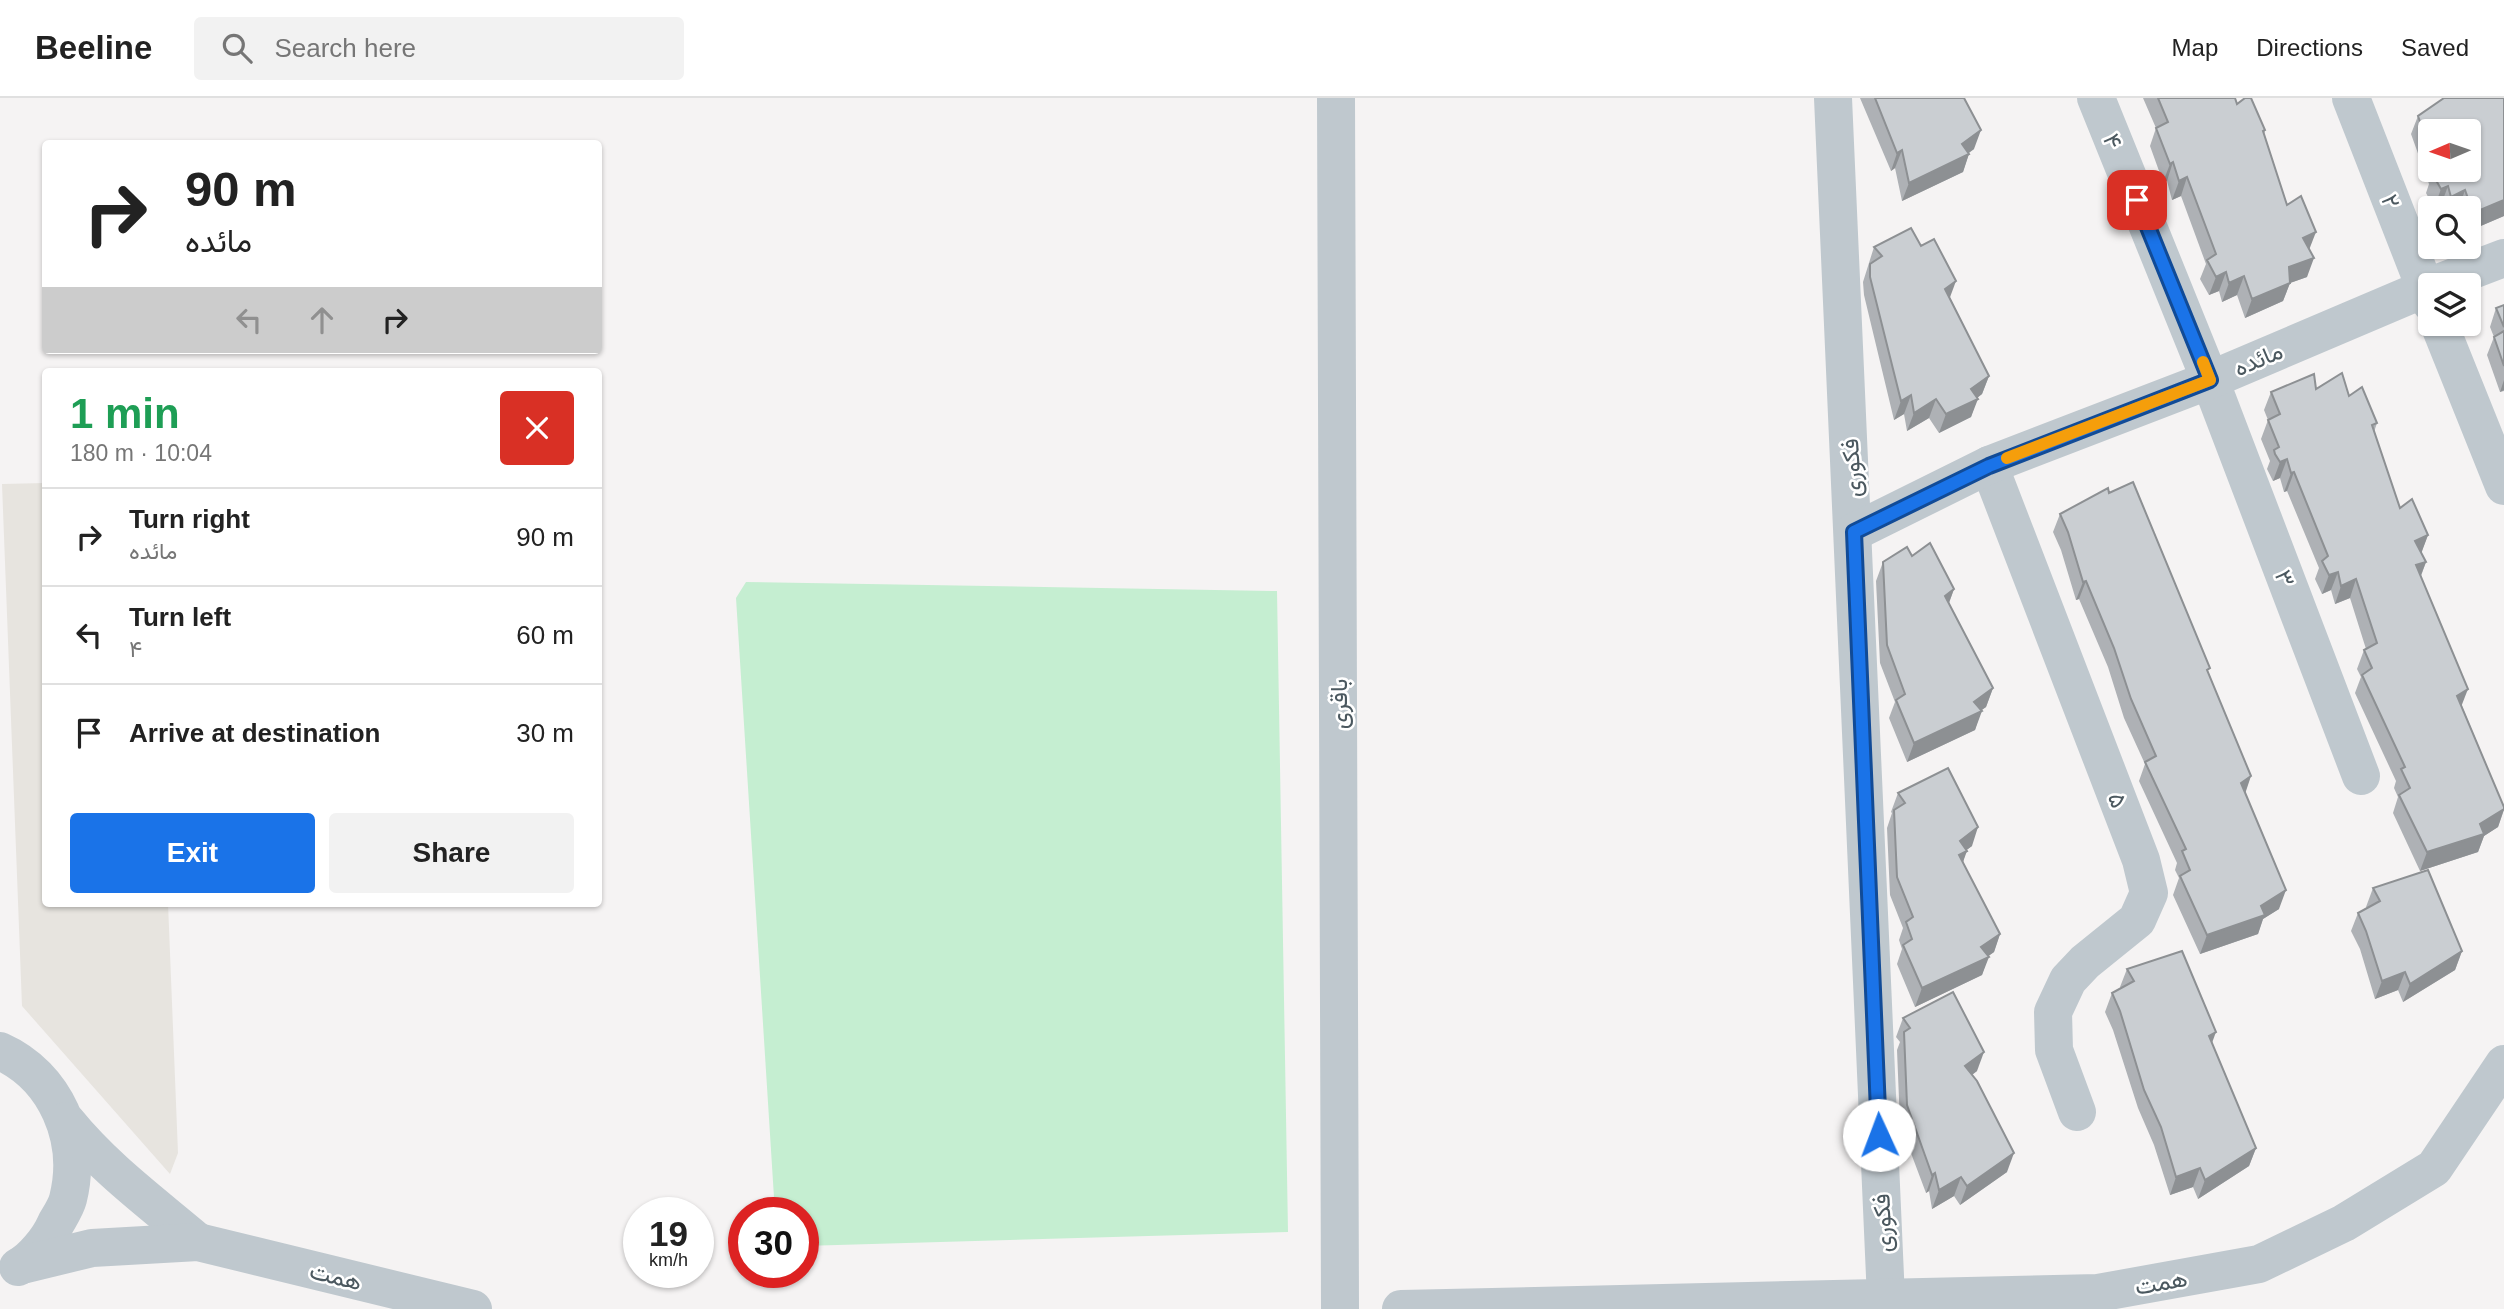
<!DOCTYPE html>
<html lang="en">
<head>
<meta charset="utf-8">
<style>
	:root { --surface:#fff; --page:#f2f2f2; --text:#222; --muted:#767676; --line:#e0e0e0; --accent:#1a73e8 }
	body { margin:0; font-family:Helvetica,Vazirmatn,sans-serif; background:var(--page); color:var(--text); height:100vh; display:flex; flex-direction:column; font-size:26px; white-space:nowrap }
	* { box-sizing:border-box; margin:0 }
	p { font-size:23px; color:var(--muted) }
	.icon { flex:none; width:38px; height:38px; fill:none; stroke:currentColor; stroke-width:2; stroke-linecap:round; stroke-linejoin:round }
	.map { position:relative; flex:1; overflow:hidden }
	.drawer { position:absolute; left:42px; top:270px; width:560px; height:539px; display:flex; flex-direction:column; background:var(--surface); border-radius:7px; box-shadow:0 2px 5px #0004 }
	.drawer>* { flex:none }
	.top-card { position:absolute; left:42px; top:42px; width:560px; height:214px; border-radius:7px; box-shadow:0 2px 5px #0004; background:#fff; color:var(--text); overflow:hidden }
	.needle { width:46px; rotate:268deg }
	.tools { position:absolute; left:2418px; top:21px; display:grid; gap:14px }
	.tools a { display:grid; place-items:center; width:63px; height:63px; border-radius:7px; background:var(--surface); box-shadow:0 2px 5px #0004; font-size:35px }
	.speed { position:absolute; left:623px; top:1099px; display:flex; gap:14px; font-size:35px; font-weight:700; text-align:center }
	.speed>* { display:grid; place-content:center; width:91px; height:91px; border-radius:50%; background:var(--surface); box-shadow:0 2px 5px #0004; line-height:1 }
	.speed small { font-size:18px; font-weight:400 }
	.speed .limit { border:10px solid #d22; background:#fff; color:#111 }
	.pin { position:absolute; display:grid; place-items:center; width:60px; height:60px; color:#fff; margin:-30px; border-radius:14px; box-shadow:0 4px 10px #0006 }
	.me { position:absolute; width:77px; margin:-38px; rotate:358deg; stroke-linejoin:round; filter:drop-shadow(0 0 5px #0008) }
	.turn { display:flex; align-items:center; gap:24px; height:147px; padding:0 28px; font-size:32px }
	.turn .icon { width:91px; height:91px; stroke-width:2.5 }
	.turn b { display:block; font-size:49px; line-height:60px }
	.lanes { display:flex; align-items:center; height:66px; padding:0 28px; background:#0003; justify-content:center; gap:35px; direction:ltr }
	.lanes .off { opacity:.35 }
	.round { display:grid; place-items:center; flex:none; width:74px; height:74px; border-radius:7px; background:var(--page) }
	.summary { display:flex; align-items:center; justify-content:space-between; height:119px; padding:0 28px }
	h1 { font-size:42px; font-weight:700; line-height:52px; color:#1e9e55 }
	.cta { display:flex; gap:14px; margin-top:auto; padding:14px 28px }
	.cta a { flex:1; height:80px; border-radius:7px; background:var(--accent); color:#fff; font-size:28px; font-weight:700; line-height:80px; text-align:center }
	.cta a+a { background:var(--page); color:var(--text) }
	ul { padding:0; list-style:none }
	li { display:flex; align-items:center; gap:21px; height:98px; padding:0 28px; border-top:2px solid var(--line) }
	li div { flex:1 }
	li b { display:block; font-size:26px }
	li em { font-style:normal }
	header { display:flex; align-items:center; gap:42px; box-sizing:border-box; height:98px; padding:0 35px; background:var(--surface); border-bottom:2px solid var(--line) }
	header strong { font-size:33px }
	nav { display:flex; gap:38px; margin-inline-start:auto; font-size:24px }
	.search { width:490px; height:63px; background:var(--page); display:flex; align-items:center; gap:18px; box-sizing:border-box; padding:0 24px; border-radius:7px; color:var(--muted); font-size:26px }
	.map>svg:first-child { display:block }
	.commercial { fill:#e7e4df }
	.green { fill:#c5eed1 }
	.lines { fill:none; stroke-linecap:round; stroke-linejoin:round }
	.minor { stroke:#bfc8ce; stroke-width:38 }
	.wall { fill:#aeb1b5; fill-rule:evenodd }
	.shaded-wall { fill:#8d9093 }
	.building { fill:#caced2; stroke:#8d9093; stroke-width:2 }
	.route-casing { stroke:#114b97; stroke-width:18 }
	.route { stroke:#1a73e8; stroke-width:12 }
	.slow { stroke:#f59e0b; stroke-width:12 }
	.labels { text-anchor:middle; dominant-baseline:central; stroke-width:5; stroke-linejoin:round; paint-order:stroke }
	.street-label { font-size:24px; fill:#4b585f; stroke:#fff }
</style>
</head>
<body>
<header>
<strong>Beeline</strong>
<div class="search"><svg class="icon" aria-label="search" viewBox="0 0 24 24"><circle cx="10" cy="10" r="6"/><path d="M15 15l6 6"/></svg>Search here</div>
<nav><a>Map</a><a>Directions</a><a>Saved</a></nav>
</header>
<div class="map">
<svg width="2504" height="1211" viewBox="0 0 2504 1211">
	<rect width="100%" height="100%" fill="#f5f3f3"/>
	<path class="commercial" d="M45 385 46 805H168L178 1055 170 1076 22 908 2 386Z"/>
	<path class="green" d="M746 484 1277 493 1288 1134 803 1148V1115H775L736 500Z"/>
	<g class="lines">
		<g class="minor">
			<path d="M1336 0 1340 1211"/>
			<path d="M1833 0 1886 1201"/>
			<path d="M2096 0 2210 282 2361 678"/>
			<path d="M2351 0 2431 205"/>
			<path d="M2433 187 2504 160"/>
			<path d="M2439 226 2504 388"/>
			<path d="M1989 367 2141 762 2149 795 2137 822 2085 864 2068 882 2053 914 2054 952 2077 1014"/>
			<path d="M1854 434 1989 367 2210 282 2431 188"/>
			<path d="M0 953C56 978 83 1041 68 1101 66 1109 60 1118 56 1125 49 1141 33 1161 18 1169"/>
			<path d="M66 1023C104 1070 152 1105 198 1144"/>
			<path d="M22 1167 92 1150 198 1144 473 1211"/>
			<path d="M1401 1211 2098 1195 2259 1166 2344 1125 2434 1070 2504 966"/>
		</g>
	</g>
	<g class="wall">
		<path d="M1860 0H1964L1974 51 1969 55 1963 74 1902 103 1895 70 1891 73Z"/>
		<path d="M2143 0H2235L2237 6 2265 32 2264 37 2287 107 2310 152 2307 179 2290 185 2283 203 2245 220 2237 197 2222 204 2219 193 2209 197 2200 181 2206 166 2181 98 2172 102 2167 83 2163 84 2150 48 2156 30Z"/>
		<path d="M2504 0V118L2469 133V110H2442L2441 107 2434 110 2426 95 2429 86 2411 36 2418 18ZM2431 33 2469 72H2431Z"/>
		<path d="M1874 149 1950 200 1989 278 1982 296 1977 300 1971 319 1939 335 1929 320 1907 333 1904 316 1894 322 1864 197 1863 184Z"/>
		<path d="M2504 207V293L2500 294 2487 257 2494 239 2490 229 2496 210Z"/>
		<path d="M2316 291 2349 298 2377 325 2374 334 2400 410 2428 437 2421 455 2426 464 2421 478 2462 608 2504 709V712L2498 729 2484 738 2478 754 2420 773 2393 715 2398 699 2394 690 2396 683 2355 595 2361 579 2357 571 2364 552 2366 551 2350 500 2335 506 2331 492 2322 496 2315 481 2319 470 2287 393 2284 394 2280 380 2273 383 2267 371 2270 363 2261 341 2268 322 2264 312 2271 294Z"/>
		<path d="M2109 395 2208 575 2279 811 2263 821 2258 836 2200 856 2173 797 2179 780 2175 772 2177 765 2139 683 2145 666 2124 620 2108 569 2079 501 2076 502 2061 452 2053 434 2060 416Z"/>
		<path d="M1912 458 1954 491 1949 505 1993 590 1986 609 1981 612 1975 632 1907 664 1889 620 1895 604 1880 565 1876 483 1883 464Z"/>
		<path d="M1898 695 1972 748 1966 752 1963 765 2000 836 1994 854 1988 858 1982 877 1915 909 1897 866 1902 851 1899 842 1903 830 1890 797 1887 730 1892 715 1891 714Z"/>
		<path d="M2373 790 2462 853 2455 872 2403 904 2398 892 2375 901 2360 851 2351 833 2358 815 2367 810 2366 809Z"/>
		<path d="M2127 871 2212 945 2256 1050 2249 1068 2198 1101 2193 1089 2170 1097 2154 1047 2138 1010 2113 932 2105 914 2112 895 2121 890 2120 889Z"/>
		<path d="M1903 920 1977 973 1972 977 2007 1074 1960 1107 1954 1098 1932 1111 1929 1093 1926 1095 1900 1026 1897 952 1900 944 1896 939Z"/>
	</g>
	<g class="shaded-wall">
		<path d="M1981 32 1974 51 1964 58 1969 56 1963 74 1902 103 1909 85Z"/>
		<path d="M1902 52 1895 70 1891 73 1897 55Z"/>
		<path d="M2173 64 2167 83 2163 84 2170 66Z"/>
		<path d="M2187 79 2181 98 2172 102 2179 83Z"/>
		<path d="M2448 88 2441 107 2434 110 2441 91Z"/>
		<path d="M2465 92 2459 110H2447L2451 99Z"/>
		<path d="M2504 102V118L2469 133V127L2473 115Z"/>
		<path d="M2316 134 2309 152 2303 140Z"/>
		<path d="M2314 160 2307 179 2290 185 2283 203 2245 220 2252 201 2289 169Z"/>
		<path d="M2226 174 2219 193 2209 197 2216 179Z"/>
		<path d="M2244 178 2237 197 2222 204 2229 185Z"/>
		<path d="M1956 183 1949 202 1945 191Z"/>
		<path d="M1989 278 1982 296 1973 303 1978 301 1971 319 1939 335 1946 316 1971 291Z"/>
		<path d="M2504 282V292L2500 294Z"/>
		<path d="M1911 297 1904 316 1894 322 1901 303Z"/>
		<path d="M1936 301 1929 320 1907 333 1914 315Z"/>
		<path d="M2287 361 2280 380 2273 383 2280 364Z"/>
		<path d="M2294 374 2287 393 2284 394 2291 375Z"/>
		<path d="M2428 437 2421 456 2415 443Z"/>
		<path d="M2426 464 2419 482 2416 467Z"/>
		<path d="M2338 474 2331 492 2322 496 2329 477Z"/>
		<path d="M2356 481 2350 500 2335 506 2341 488Z"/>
		<path d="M2086 483 2079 501 2076 502 2083 484Z"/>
		<path d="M1954 491 1947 510 1945 498Z"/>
		<path d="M1993 590 1986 609 1975 617 1982 613 1975 632 1907 664 1914 645Z"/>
		<path d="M2468 591 2461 609 2457 598Z"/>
		<path d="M2251 678 2245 696 2241 685Z"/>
		<path d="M2504 711 2498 729 2484 738 2478 754 2420 773 2427 754 2480 726Z"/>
		<path d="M1978 729 1972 748 1960 757 1967 753 1960 772 1959 757 1960 743Z"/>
		<path d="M2286 792 2279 811 2263 821 2258 836 2200 856 2207 837 2261 808Z"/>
		<path d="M2000 836 1994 854 1983 862 1989 859 1982 877 1915 909 1922 890Z"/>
		<path d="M2462 853 2455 872 2403 904 2410 886Z"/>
		<path d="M2405 874 2398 892 2375 901 2382 883Z"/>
		<path d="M2216 934 2209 953V938Z"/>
		<path d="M1984 954 1977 973 1958 987 1965 968Z"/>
		<path d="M2256 1050 2249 1068 2198 1101 2205 1082Z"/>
		<path d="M2014 1055 2007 1074 1960 1107 1967 1088Z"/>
		<path d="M2200 1070 2193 1089 2170 1097 2176 1079Z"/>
		<path d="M1935 1075 1929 1093 1926 1095 1932 1077Z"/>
		<path d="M1961 1079 1954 1098 1932 1111 1939 1092Z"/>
	</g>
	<g class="building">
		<path d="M1875 0H1964L1981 32 1962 46 1969 56 1909 85 1902 52 1897 55Z"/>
		<path d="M2158 0H2235L2237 6 2245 0H2251L2265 32 2263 33 2287 107 2301 98 2316 134 2303 140 2314 160 2289 169 2290 185 2252 201 2244 178 2229 185 2226 174 2216 179 2207 162 2216 156 2187 79 2179 83 2173 64 2170 66 2156 30 2168 24Z"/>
		<path d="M2444 0H2504V102L2473 115 2465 92 2451 99 2448 88 2441 91 2433 77 2438 73 2437 72H2469V33H2431V54L2418 18Z"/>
		<path d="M1911 130 1921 148 1934 141 1956 183 1945 191 1989 278 1971 291 1978 301 1946 316 1936 301 1914 315 1911 297 1901 303 1870 179V166L1882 158 1874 149Z"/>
		<path d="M2504 207V229L2496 210Z"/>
		<path d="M2504 233V268L2494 239Z"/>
		<path d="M2342 275 2349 298 2362 289 2377 325 2372 327 2400 410 2412 401 2428 437 2415 443 2426 464 2416 467 2468 591 2457 598 2504 709V711L2480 726 2484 736 2427 754 2399 697 2410 690 2401 671 2405 669 2362 577 2372 570 2364 552 2377 545 2356 481 2341 488 2338 474 2329 477 2322 463 2328 458 2294 374 2291 375 2287 361 2280 364 2275 356 2274 352 2279 349 2268 322 2280 316 2271 294 2314 276 2316 291Z"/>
		<path d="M2133 384 2210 570 2207 572 2251 678 2241 685 2286 792 2261 808 2265 817 2207 837 2180 778 2190 772 2182 753 2186 751 2145 664 2156 658 2131 601 2114 550 2086 483 2083 484 2068 434 2060 416 2108 390 2109 395Z"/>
		<path d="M1930 445 1954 491 1945 498 1993 590 1974 604 1982 613 1914 645 1896 602 1905 596 1887 547 1883 464 1907 449 1912 458Z"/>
		<path d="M1948 670 1978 729 1960 743 1967 753 1959 757 2000 836 1981 849 1989 859 1922 890 1903 847 1912 841 1906 824 1913 819 1897 779 1894 712 1905 705 1898 695Z"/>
		<path d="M2428 772 2462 853 2410 886 2405 874 2382 883 2366 833 2358 815 2380 803 2373 790Z"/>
		<path d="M2182 853 2216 934 2209 938 2256 1050 2205 1082 2200 1070 2176 1079 2161 1029 2144 992 2120 913 2112 895 2134 883 2127 871Z"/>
		<path d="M1953 894 1984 954 1965 968 1977 983 2014 1055 1967 1088 1961 1079 1939 1092 1935 1075 1932 1077 1907 1007 1904 934 1910 930 1903 920Z"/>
	</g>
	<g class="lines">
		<g class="route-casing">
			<path id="route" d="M1879 1037 1854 434 1989 368 2210 282 2137 102"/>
		</g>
		<use href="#route" class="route"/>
		<path class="slow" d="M2007 360 2210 282 2203 264"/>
	</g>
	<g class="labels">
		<g class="street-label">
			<text transform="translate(2113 43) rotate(68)">۴</text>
			<text transform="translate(2391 103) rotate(69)">۲</text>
			<text transform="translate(2258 261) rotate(-23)">مائده</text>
			<text transform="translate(1851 370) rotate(-93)">فکوری</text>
			<text transform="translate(2285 480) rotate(69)">۳</text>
			<text transform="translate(1338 606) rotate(-90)">باقری</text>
			<text transform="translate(2118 702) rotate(69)">۵</text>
			<text transform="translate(1882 1125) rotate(-92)">فکوری</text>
			<text transform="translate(336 1178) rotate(14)">همت</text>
			<text transform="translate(2161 1184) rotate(-10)">همت</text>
		</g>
	</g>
</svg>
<div class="tools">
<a><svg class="needle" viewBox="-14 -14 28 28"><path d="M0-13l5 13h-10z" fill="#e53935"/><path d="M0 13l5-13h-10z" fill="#767676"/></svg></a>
<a><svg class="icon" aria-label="search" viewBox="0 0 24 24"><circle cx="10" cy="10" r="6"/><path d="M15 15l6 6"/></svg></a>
<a><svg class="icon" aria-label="layers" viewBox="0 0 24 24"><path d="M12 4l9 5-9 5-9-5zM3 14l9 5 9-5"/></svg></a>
</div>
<div class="speed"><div>19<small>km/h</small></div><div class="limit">30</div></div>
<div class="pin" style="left:2137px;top:102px;background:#d93025"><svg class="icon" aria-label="arrive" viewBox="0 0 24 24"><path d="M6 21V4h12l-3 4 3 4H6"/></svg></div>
<svg class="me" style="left:1879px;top:1037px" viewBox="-20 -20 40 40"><circle r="19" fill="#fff"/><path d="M0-13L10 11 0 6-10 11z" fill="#1a73e8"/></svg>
<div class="top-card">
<div class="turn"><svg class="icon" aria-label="right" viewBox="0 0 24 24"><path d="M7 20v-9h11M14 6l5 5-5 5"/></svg><div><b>90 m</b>مائده</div></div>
<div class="lanes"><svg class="icon off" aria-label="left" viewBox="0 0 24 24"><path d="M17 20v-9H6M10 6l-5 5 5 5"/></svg><svg class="icon off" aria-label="ahead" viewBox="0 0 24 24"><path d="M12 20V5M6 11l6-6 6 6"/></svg><svg class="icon" aria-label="right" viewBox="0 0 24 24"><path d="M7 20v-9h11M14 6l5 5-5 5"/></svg></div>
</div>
<section class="drawer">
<div class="summary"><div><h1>1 min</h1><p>180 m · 10:04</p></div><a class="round" style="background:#d93025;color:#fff"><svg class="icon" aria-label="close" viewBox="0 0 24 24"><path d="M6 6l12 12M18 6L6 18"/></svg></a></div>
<ul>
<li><svg class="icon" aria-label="right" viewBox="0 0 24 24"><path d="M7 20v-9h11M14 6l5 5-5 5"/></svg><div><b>Turn right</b><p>مائده</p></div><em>90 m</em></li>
<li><svg class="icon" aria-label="left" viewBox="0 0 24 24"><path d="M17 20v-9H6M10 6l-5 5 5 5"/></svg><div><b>Turn left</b><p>۴</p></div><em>60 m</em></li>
<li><svg class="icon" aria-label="arrive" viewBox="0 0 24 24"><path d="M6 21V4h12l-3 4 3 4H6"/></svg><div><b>Arrive at destination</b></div><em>30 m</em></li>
</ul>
<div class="cta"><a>Exit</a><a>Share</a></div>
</section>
</div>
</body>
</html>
